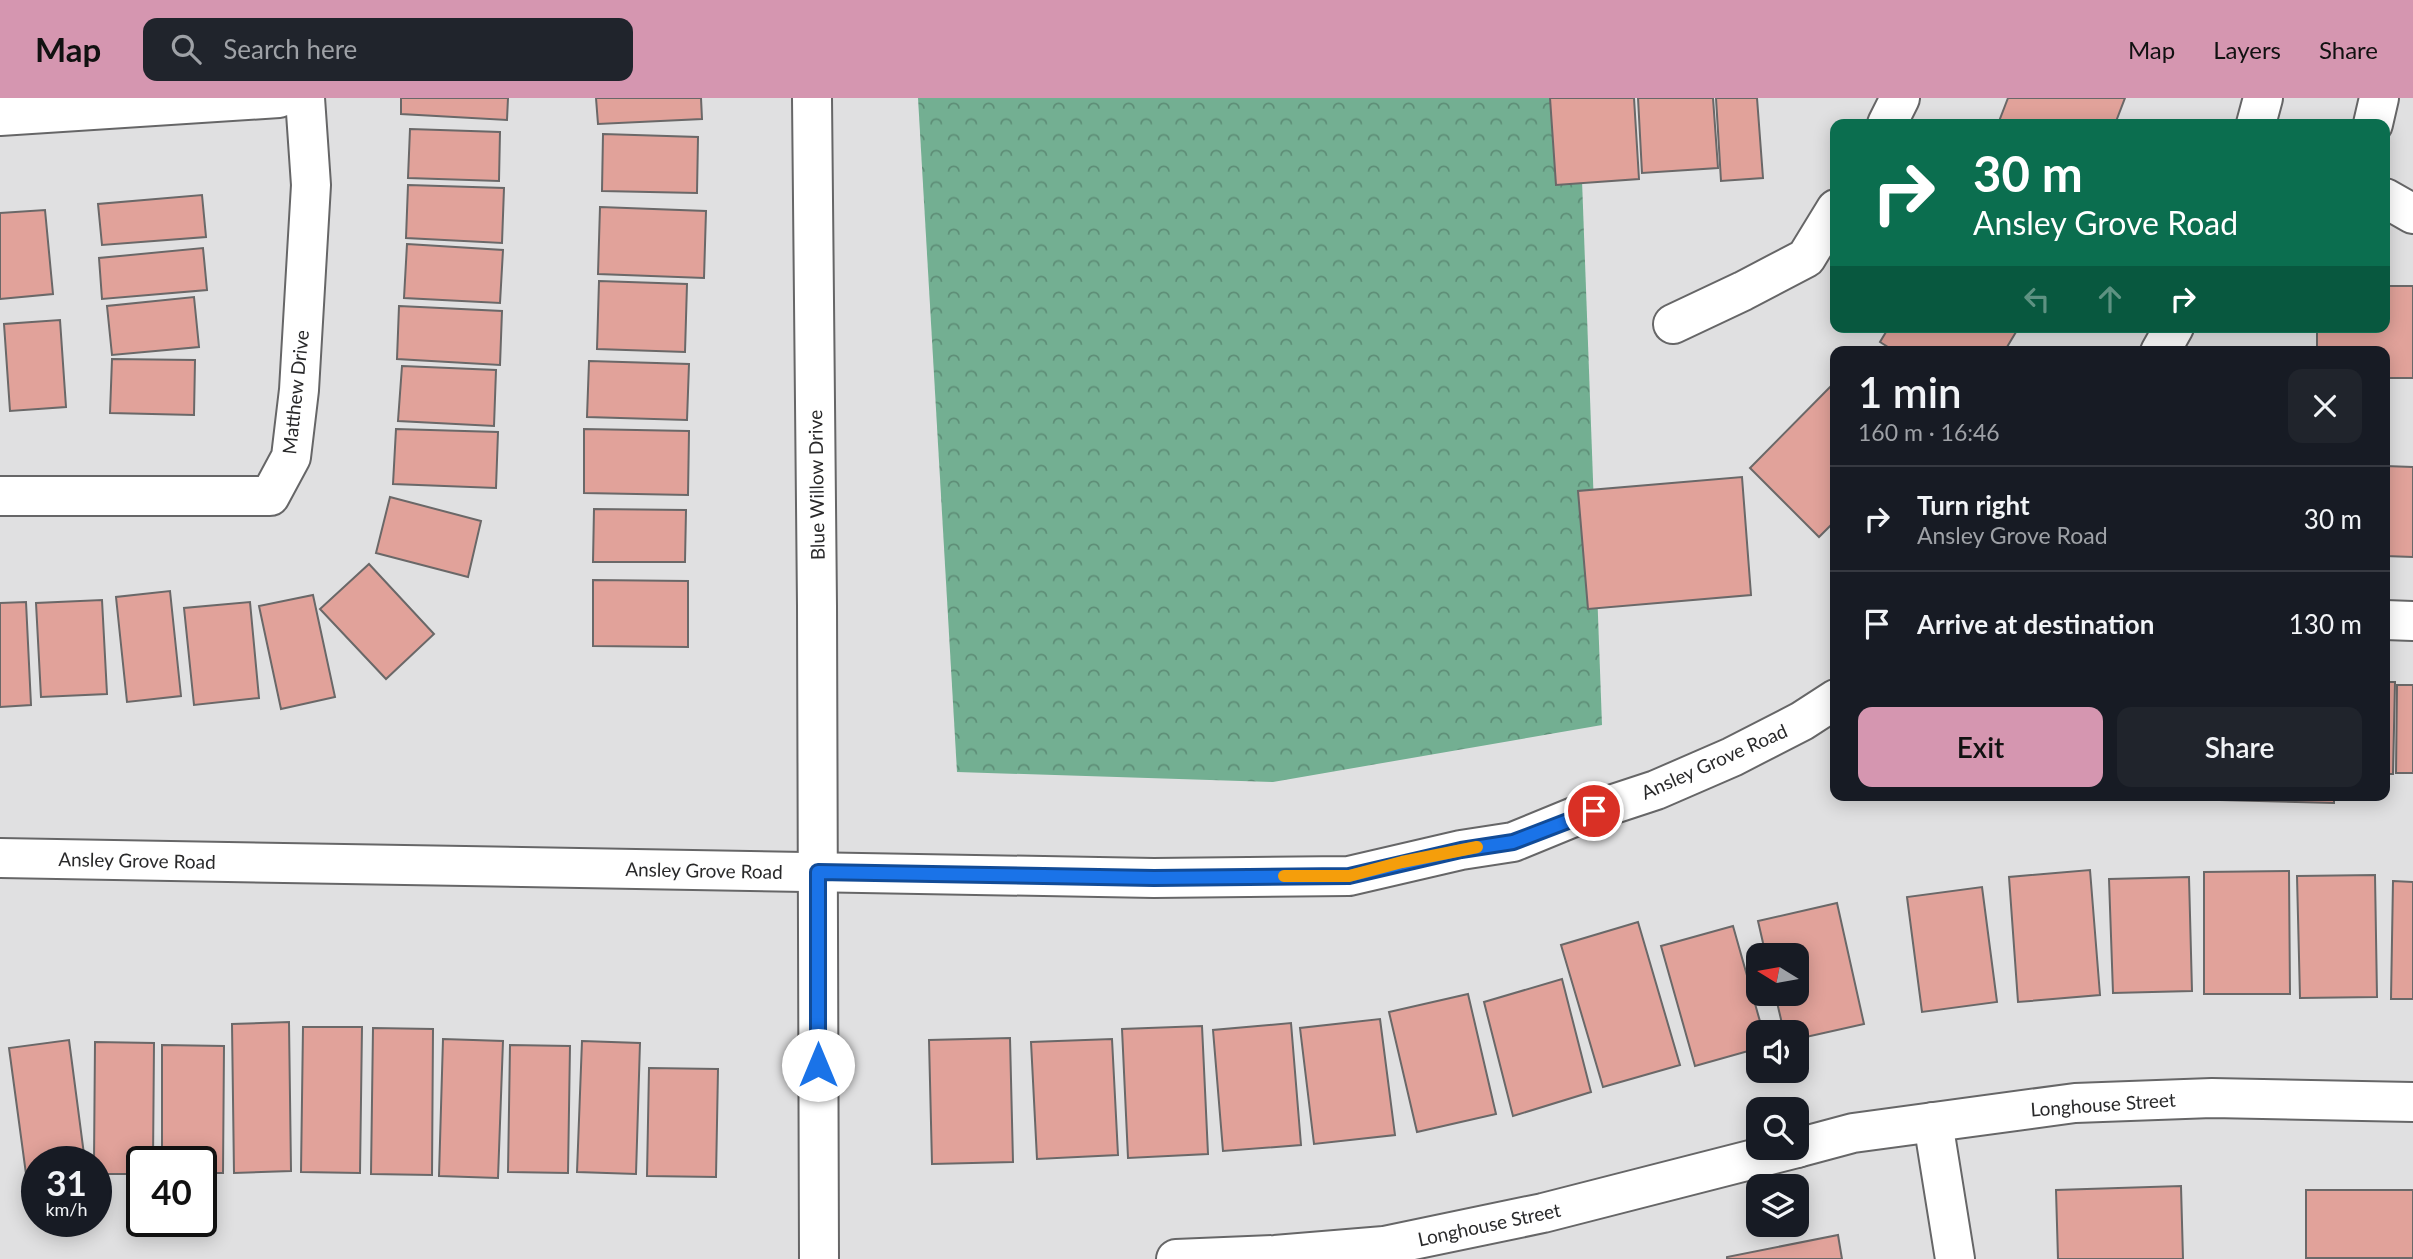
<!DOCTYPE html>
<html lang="en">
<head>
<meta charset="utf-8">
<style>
	:root { --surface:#171b24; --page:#20242c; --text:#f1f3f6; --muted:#9ea1a6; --line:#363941; --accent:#d596b0 }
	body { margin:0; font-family:Lato,sans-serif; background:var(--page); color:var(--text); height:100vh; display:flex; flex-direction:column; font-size:26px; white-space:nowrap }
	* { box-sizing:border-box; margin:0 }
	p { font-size:23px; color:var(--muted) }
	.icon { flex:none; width:38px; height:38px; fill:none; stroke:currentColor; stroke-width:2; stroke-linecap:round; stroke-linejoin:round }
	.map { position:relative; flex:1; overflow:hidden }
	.details { position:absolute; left:1830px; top:248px; width:560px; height:455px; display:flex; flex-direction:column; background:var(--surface); border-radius:14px; box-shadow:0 4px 18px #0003 }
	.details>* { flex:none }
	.banner { position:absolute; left:1830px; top:21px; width:560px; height:214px; border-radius:14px; box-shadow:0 4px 18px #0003; background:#0b6e4f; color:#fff; overflow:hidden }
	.needle { width:46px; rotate:281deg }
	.controls { position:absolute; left:1746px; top:845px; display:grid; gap:14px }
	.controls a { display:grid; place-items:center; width:63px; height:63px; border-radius:14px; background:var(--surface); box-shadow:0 4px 18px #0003; font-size:35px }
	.speed { position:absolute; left:21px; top:1048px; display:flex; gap:14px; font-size:35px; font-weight:700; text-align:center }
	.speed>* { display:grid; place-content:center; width:91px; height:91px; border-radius:50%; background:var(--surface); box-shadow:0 4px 18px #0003; line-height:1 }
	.speed small { font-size:18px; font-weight:400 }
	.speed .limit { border:4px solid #111; border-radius:10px; background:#fff; color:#111 }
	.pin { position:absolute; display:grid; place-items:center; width:60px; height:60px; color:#fff; margin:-30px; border:4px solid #fff; border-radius:50%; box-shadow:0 2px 7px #0007 }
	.me { position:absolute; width:77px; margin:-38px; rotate:0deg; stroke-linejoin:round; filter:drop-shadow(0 0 5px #0008) }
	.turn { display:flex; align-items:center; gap:24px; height:147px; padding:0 28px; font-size:32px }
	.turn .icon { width:91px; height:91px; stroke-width:2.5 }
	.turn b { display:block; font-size:49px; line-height:60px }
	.lanes { display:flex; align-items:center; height:66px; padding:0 28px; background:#0003; justify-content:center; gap:35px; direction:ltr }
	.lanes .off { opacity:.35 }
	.round { display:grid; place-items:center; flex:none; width:74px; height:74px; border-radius:14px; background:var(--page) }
	.overview { display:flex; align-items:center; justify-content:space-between; height:119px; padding:0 28px }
	h1 { font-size:42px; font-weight:600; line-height:52px }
	.primary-button { display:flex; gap:14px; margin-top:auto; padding:14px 28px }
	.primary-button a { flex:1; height:80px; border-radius:14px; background:var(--accent); color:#111; font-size:28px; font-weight:600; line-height:80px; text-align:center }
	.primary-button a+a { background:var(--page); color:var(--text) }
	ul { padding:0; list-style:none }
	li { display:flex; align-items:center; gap:21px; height:105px; padding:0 28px; border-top:2px solid var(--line) }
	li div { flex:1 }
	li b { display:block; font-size:26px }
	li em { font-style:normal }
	header { display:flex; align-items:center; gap:42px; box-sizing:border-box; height:98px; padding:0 35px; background:var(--accent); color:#111 }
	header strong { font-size:33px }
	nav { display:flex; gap:38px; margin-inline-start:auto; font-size:24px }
	.search { width:490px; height:63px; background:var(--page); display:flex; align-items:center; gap:18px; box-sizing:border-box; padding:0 24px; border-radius:14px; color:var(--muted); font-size:26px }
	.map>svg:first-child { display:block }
	.forest { fill:url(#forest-crowns) }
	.building { fill:#e1a29a; stroke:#6a6868; stroke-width:2 }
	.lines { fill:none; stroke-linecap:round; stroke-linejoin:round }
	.minor-casing { stroke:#666667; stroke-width:42 }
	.tertiary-casing { stroke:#666667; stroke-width:42 }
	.minor { stroke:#fff; stroke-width:38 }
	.tertiary { stroke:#fff; stroke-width:38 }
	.route-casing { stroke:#114b97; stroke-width:18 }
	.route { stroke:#1a73e8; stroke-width:12 }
	.slow { stroke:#f59e0b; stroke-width:12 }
	.labels { text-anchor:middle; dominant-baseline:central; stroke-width:6; stroke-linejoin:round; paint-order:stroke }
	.street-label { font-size:19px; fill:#29292a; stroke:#fff }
</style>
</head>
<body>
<header>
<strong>Map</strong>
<div class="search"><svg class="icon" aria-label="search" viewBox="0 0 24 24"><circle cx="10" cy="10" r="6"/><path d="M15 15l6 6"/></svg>Search here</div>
<nav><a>Map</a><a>Layers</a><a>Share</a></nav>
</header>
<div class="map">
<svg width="2413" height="1161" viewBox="0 0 2413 1161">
	<defs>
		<pattern id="forest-crowns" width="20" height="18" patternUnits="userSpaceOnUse" patternTransform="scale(1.75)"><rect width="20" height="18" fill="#73af92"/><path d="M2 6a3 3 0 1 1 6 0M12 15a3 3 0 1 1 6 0" fill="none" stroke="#5e8e77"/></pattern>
	</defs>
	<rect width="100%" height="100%" fill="#e0e0e1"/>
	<path class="forest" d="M918 0H1579L1602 627 1273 684 957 674Z"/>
	<g class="building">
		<path d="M401 0H508L507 22 401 16Z"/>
		<path d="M596 0H701L702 21 598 26Z"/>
		<path d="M1550 0H1634L1639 81 1556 87Z"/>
		<path d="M1638 0H1713L1718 70 1642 75Z"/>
		<path d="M1716 0H1757L1763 80 1721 83Z"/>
		<path d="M2008 0H2125L2115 26H1998Z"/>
		<path d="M410 31 500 34 499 83 408 80Z"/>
		<path d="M603 36 698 39 697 95 602 93Z"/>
		<path d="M408 87 504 90 502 145 406 140Z"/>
		<path d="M202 97 206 139 102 147 98 106Z"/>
		<path d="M600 109 706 113 704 180 598 176Z"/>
		<path d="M45 112 53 196 0 201V115Z"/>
		<path d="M407 146 503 152 500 205 404 200Z"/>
		<path d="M203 150 207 192 102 201 99 160Z"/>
		<path d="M599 183 687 186 685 254 597 251Z"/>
		<path d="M2385 188H2413V280H2385V254H2317V229H2385Z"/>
		<path d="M194 199 199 249 112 257 107 208Z"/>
		<path d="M399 208 502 213 500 267 397 261Z"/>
		<path d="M60 222 66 309 10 313 4 226Z"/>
		<path d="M1889 229H2019L2004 254H1896L1880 244Z"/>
		<path d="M112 261 195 262 194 317 110 315Z"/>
		<path d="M589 263 689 266 687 322 587 319Z"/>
		<path d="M402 268 496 272 494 328 398 323Z"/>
		<path d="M1836 283V422L1819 439 1750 370Z"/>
		<path d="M396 331 498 334 496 390 393 386Z"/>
		<path d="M584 331 689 333 688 397 584 395Z"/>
		<path d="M2385 368 2413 369V459L2385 458Z"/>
		<path d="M1742 379 1751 497 1588 511 1578 393Z"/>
		<path d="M390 399 481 423 468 479 376 455Z"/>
		<path d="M594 411 686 412 685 464H593Z"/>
		<path d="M369 466 434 536 386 581 320 511Z"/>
		<path d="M593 482 688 483V549L593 548Z"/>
		<path d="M170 493 181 598 127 604 116 499Z"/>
		<path d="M313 497 335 599 281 611 259 508Z"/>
		<path d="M102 502 107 596 41 599 36 505Z"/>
		<path d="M26 504 31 607 0 609V505Z"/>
		<path d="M250 504 259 600 194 607 184 510Z"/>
		<path d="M2385 584H2395L2393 676H2385Z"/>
		<path d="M2397 587H2413V675H2396Z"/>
		<path d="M2064 698H2334V705Z"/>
		<path d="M2090 772 2100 897 2018 904 2009 779Z"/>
		<path d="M2289 773 2290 896H2204V774Z"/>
		<path d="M2375 777 2377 899 2300 900 2297 778Z"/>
		<path d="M2189 779 2192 893 2113 895 2109 781Z"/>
		<path d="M2393 783 2413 784V901H2391Z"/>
		<path d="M1982 789 1997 904 1922 914 1907 799Z"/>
		<path d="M1837 805 1864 926 1797 941V934H1784L1775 896H1797V858H1766L1758 823Z"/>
		<path d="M1638 824 1680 967 1603 989 1561 847Z"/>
		<path d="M1733 828 1763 934H1759V950L1695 968 1661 848Z"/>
		<path d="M1562 881 1591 994 1513 1018 1484 904Z"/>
		<path d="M1468 896 1496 1016 1417 1034 1389 914Z"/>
		<path d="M1380 921 1395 1037 1314 1046 1300 930Z"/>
		<path d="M289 924 291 1073 234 1075 232 926Z"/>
		<path d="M1291 925 1301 1047 1223 1053 1213 932Z"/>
		<path d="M1202 928 1208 1056 1128 1060 1122 931Z"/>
		<path d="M303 929H362L360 1075 301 1074Z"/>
		<path d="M373 930 433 931 432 1077 371 1076Z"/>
		<path d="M1010 940 1013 1064 932 1066 929 942Z"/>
		<path d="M443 941 503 943 498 1080 439 1078Z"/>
		<path d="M1112 941 1118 1057 1037 1061 1031 944Z"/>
		<path d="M69 942 85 1064H37V1075L26 1076 9 950Z"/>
		<path d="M582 943 640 945 636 1076 577 1074Z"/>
		<path d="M95 944 154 945 153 1064H142V1076H96V1064H94Z"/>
		<path d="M162 947 224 948 223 1075H201V1064H162Z"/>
		<path d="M510 947 570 948 568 1075 508 1074Z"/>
		<path d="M649 970 718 971 716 1079 647 1078Z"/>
		<path d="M2181 1088 2183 1161H2058L2056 1092Z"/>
		<rect x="2306" y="1092" width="107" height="68"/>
		<path d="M1838 1137 1842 1161H1727V1159Z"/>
	</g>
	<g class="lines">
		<g class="minor-casing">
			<g id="minor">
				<path d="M0 18 279 0"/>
				<path d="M1887 26 1900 0"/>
				<path d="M2373 26 2379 0"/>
				<path d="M2385 100 2413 116"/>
				<path d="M1673 226 1743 193 1806 160 1836 111"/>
				<path d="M0 398H270L291 359 299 292 311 87 305 0"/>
				<path d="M2385 522 2413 523"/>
				<path d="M1933 1024 1955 1161"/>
				<path d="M1797 1050 1853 1035 2075 1005 2212 1000 2413 1004"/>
				<path d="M1176 1161 1275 1157 1384 1148 1543 1115 1797 1050"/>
			</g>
		</g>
		<g class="tertiary-casing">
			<g id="tertiary">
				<path d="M812 0 817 508 819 1161"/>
				<path d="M2256 26 2263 0"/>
				<path d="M2160 254 2174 229"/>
				<path d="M0 760 1154 780 1349 778 1461 752 1513 744 1574 719 1656 692 1732 659 1802 623 1836 601"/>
			</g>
		</g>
		<use href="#minor" class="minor"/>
		<use href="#tertiary" class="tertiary"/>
	</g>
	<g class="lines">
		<g class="route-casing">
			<path id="route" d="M818 967V774L1154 780 1349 778 1461 752 1513 744 1594 713"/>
		</g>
		<use href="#route" class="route"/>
		<path class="slow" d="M1284 778H1349L1402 764 1477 749"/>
	</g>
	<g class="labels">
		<g class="street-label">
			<text transform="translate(295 294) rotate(-84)">Matthew Drive</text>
			<text transform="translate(816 387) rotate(-91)">Blue Willow Drive</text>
			<text transform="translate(1714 663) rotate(-24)">Ansley Grove Road</text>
			<text transform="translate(137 762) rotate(1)">Ansley Grove Road</text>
			<text transform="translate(704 772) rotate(1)">Ansley Grove Road</text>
			<text transform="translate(2103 1006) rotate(-4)">Longhouse Street</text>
			<text transform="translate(1489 1126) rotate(-12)">Longhouse Street</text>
		</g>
	</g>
</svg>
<div class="controls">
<a><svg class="needle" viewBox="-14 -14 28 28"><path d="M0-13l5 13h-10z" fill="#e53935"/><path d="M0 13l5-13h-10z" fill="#9ea1a6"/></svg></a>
<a><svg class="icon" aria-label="sound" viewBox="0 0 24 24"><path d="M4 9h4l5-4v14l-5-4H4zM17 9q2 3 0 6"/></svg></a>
<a><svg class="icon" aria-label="search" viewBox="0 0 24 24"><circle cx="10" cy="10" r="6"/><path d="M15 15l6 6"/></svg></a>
<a><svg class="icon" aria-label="layers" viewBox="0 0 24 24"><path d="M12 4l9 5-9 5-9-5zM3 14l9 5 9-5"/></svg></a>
</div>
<div class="speed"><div>31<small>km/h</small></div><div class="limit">40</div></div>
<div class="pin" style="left:1594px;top:713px;background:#d93025"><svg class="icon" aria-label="arrive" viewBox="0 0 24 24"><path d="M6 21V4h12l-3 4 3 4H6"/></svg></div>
<svg class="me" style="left:818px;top:967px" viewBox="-20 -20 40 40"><circle r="19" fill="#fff"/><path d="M0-13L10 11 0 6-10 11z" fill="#1a73e8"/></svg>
<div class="banner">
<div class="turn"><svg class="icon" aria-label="right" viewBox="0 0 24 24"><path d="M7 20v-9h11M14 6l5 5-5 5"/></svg><div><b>30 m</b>Ansley Grove Road</div></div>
<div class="lanes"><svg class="icon off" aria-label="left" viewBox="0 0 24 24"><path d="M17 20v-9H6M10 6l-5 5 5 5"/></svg><svg class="icon off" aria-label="ahead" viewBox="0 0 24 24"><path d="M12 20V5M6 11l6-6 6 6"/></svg><svg class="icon" aria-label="right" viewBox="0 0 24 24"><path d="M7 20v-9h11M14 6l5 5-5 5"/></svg></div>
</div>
<section class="details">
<div class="overview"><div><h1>1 min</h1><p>160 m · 16:46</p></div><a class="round"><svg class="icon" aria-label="close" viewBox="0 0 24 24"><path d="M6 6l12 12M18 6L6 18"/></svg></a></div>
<ul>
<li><svg class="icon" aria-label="right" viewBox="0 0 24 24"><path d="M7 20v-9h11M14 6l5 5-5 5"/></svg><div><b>Turn right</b><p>Ansley Grove Road</p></div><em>30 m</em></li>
<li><svg class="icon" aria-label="arrive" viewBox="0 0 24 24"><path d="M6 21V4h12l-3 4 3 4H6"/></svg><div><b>Arrive at destination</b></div><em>130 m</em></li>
</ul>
<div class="primary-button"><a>Exit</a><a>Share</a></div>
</section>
</div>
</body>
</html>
